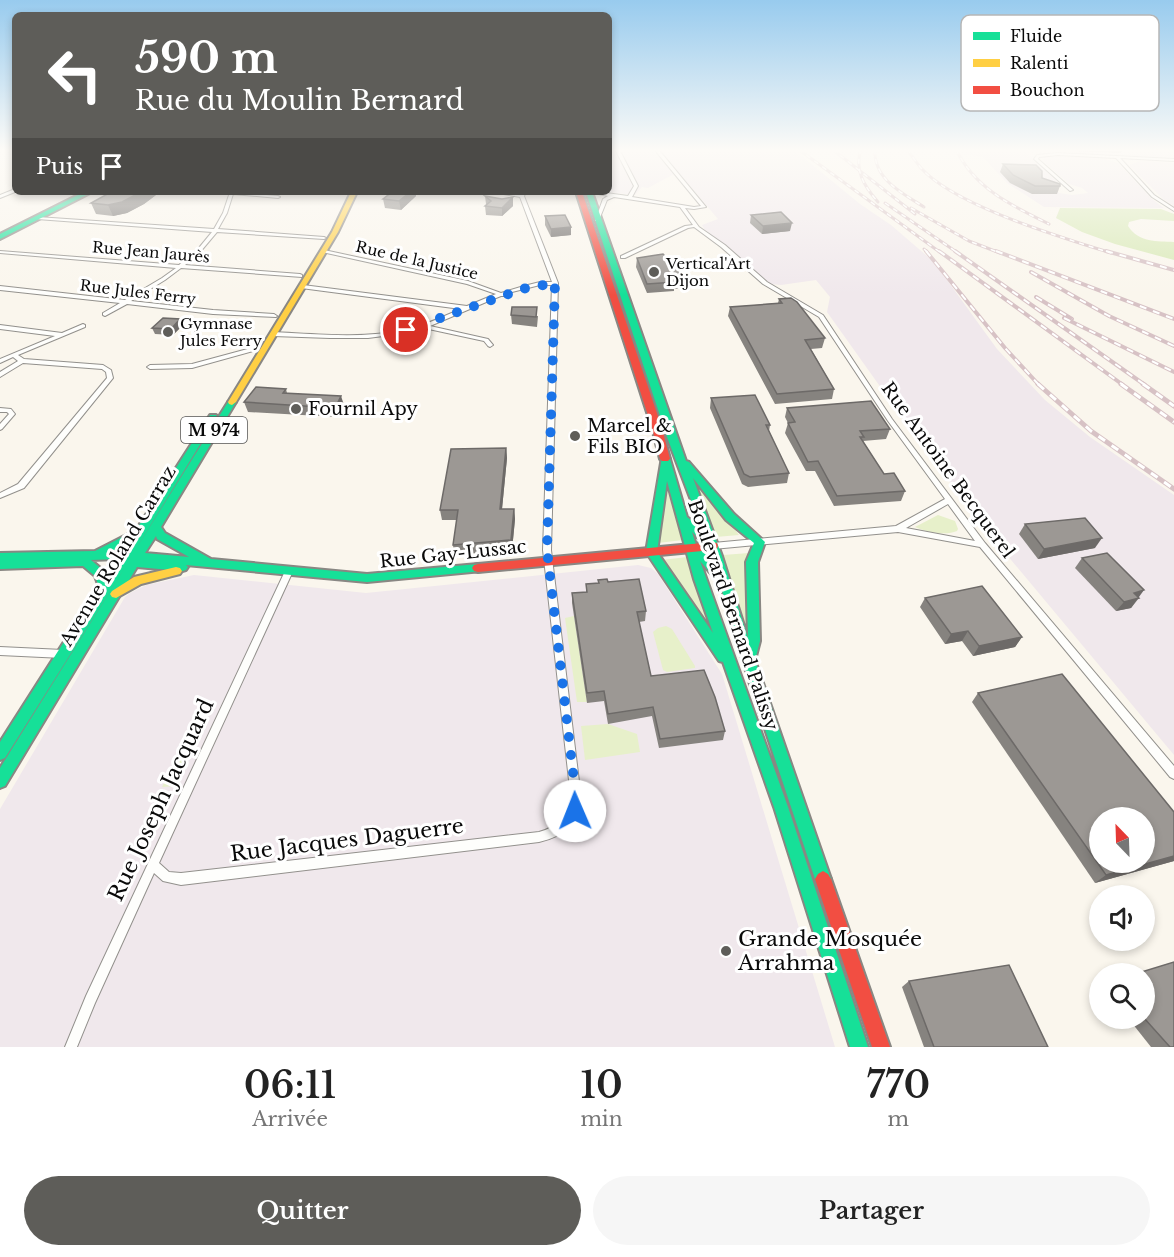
<!DOCTYPE html>
<html lang="fr">
<head>
<meta charset="utf-8">
<style>
	:root { --surface:#fff; --page:#f6f6f6; --text:#222; --muted:#767676; --accent:#5e5d59 }
	body { margin:0; font-family:"Libre Baskerville",serif; background:var(--page); color:var(--text); height:100vh; display:flex; flex-direction:column; font-size:22px; white-space:nowrap }
	* { box-sizing:border-box; margin:0 }
	p { font-size:20px; color:var(--muted) }
	.icon { flex:none; width:33px; height:33px; fill:none; stroke:currentColor; stroke-width:2; stroke-linecap:round; stroke-linejoin:round }
	.map { position:relative; height:1047px; overflow:hidden }
	.drawer { display:flex; flex-direction:column; background:var(--surface); flex:1 }
	.drawer>* { flex:none }
	.guide { position:absolute; left:12px; top:12px; width:600px; height:183px; border-radius:9px; box-shadow:0 3px 9px #0003; background:#5e5d59; color:#fff; overflow:hidden }
	.needle { width:39px; rotate:337deg }
	.tools { position:absolute; left:1089px; top:807px; display:grid; gap:12px }
	.tools a { display:grid; place-items:center; width:66px; height:66px; border-radius:50%; background:var(--surface); box-shadow:0 3px 9px #0003; font-size:30px }
	.pin { position:absolute; display:grid; place-items:center; width:51px; height:51px; color:#fff; margin:-26px; border:3px solid #fff; border-radius:50%; box-shadow:0 2px 6px #0007 }
	.me { position:absolute; width:66px; margin:-33px; rotate:359deg; stroke-linejoin:round; filter:drop-shadow(0 0 4px #0008) }
	.turn { display:flex; align-items:center; gap:21px; height:126px; padding:0 24px; font-size:27px }
	.turn .icon { width:78px; height:78px; stroke-width:2.5 }
	.turn b { display:block; font-size:42px; line-height:51px }
	.then { display:flex; align-items:center; height:57px; padding:0 24px; background:#0003; gap:12px; font-size:22px }
	.eta { display:flex; justify-content:space-evenly; align-items:center; height:102px; text-align:center }
	.eta b { font-size:36px; font-weight:600; line-height:42px }
	.primary-button { display:flex; gap:12px; margin-top:auto; padding:12px 24px }
	.primary-button a { flex:1; height:69px; border-radius:36px; background:var(--accent); color:#fff; font-size:24px; font-weight:600; line-height:69px; text-align:center }
	.primary-button a+a { background:var(--page); color:var(--text) }
	.map>svg:first-child { display:block }
	.industrial { fill:#f0e8ec }
	.green { fill:#e7f0ca }
	.forest { fill:#d9e9b8 }
	.lines { fill:none; stroke-linecap:round; stroke-linejoin:round }
	.street-casing { stroke:#92908c; stroke-width:2 }
	.fast-casing { stroke:#898783; stroke-width:4 }
	.slow-casing { stroke:#898783; stroke-width:4 }
	.jam-casing { stroke:#898783; stroke-width:4 }
	.street { fill:#fefefc; fill-rule:evenodd }
	.fast { fill:#16e098; fill-rule:evenodd }
	.slow { fill:#ffcf43; fill-rule:evenodd }
	.jam { fill:#f24e42; fill-rule:evenodd }
	.rail-far2-casing { stroke:#d7c2c5; stroke-width:3 }
	.rail-far1-casing { stroke:#d7c2c5; stroke-width:4 }
	.rail-casing { stroke:#d7c2c5; stroke-width:5 }
	.rail-far2 { stroke:#fff; stroke-width:1.5; stroke-dasharray:5; stroke-linecap:butt }
	.rail-far1 { stroke:#fff; stroke-width:2; stroke-dasharray:7; stroke-linecap:butt }
	.rail { stroke:#fff; stroke-width:3; stroke-dasharray:8; stroke-linecap:butt }
	.wall { fill:#86837f }
	.shaded-wall { fill:#6d6a68 }
	.building { fill:#9c9894; stroke:#6d6a68; stroke-width:1.5; fill-rule:evenodd }
	.route { stroke:#1a73e8; stroke-width:10; stroke-dasharray:0 18 }
	.poi-dot { fill:#5e5d59; stroke:#fff; stroke-width:2 }
	.labels { text-anchor:middle; dominant-baseline:central; stroke-width:6; stroke-linejoin:round; paint-order:stroke }
	.far-street-label { font-size:15px; fill:#0a0a0a; stroke:#fff }
	.far-poi-label { font-size:15px; fill:#0a0a0a; stroke:#fff; text-anchor:start }
	.shield { fill:#fff; stroke:#545454; stroke-width:1.5 }
	.shield-label { font-size:16px; font-weight:bold; fill:#0a0a0a }
	.poi-label { font-size:18px; fill:#0a0a0a; stroke:#fff; text-anchor:start }
	.street-label { font-size:18px; fill:#0a0a0a; stroke:#fff }
	.near-street-label { font-size:21px; fill:#0a0a0a; stroke:#fff }
	.near-poi-label { font-size:21px; fill:#0a0a0a; stroke:#fff; text-anchor:start }
	.key { fill:#fff; stroke:#b6b6b6; stroke-width:1.5 }
	.key-label { font-size:16px; fill:#0a0a0a }
</style>
</head>
<body>
<div class="map">
<svg width="1174" height="1047" viewBox="0 0 1174 1047">
	<rect width="100%" height="100%" fill="#faf6ed"/>
	<g class="industrial">
		<path d="M609 149H793L860 204 891 225 934 262 997 349 1045 400 1090 437 1174 495V755L987 531 926 451 827 312 830 297 816 280 781 285 771 284 705 230 702 225 718 219 680 174H674L648 188 642 187 635 195 608 192Z"/>
		<path d="M962 149H1174V158L1025 151 1060 184 1054 187 1059 193 1072 195 1088 193 1082 188 1069 184 1043 161 1044 157H1098L1118 163 1152 199 1164 208 1044 207 1007 183 983 157 964 154Z"/>
		<path d="M1140 161 1174 163V206L1163 199 1129 165Z"/>
		<path d="M638 565 651 568 658 574 722 674 835 1047H0V809L125 597 130 593 146 585 194 575 366 593Z"/>
	</g>
	<g class="green">
		<path d="M693 476 739 535 716 537Z"/>
		<path d="M665 483 683 540 658 543Z"/>
		<path d="M938 515 955 521 958 529 957 531C945 536 927 532 915 527Z"/>
		<path d="M749 553 746 628 723 555Z"/>
		<path d="M687 557 712 633 662 560Z"/>
		<path d="M574 616 587 702H577L565 618Z"/>
		<path d="M666 626 672 629 695 666V668L667 672 663 670 653 632 658 628Z"/>
		<path d="M608 724 637 734 640 752 585 760 581 726Z"/>
		<path d="M177 756H190L176 786 162 787Z"/>
	</g>
	<path class="forest" d="M1060 208 1161 209 1174 214V221L1141 219 1129 222 1128 226C1139 243 1157 241 1174 242V260L1115 244 1082 232 1056 218Z"/>
	<g class="lines">
		<g class="street-casing">
			<g id="street">
				<path d="M615 149H619L638 186 632 197 694 207 701 206 654 149H658L706 207 694 209 685 208 699 227 725 245 767 282 823 315 892 419 985 543 1174 766V779L1170 777 980 547 898 532 713 549 710 548 709 546 710 544 713 543 896 526 945 499 888 421 819 317 763 284 721 247 694 227 688 228 625 258H621V256L685 226 693 225 680 207 614 197 607 200 599 220 595 221 603 199 608 196 589 192H599L628 196 634 186ZM948 504 975 541 906 528Z"/>
				<path d="M1058 153 1174 159V161L1120 158 1154 195 1174 208V211L1152 197 1116 158 1058 155 1039 157 1038 159 1073 190 1070 191 1034 159 1037 155Z"/>
				<path d="M15 189V192L0 198V195Z"/>
				<path d="M230 192 278 196 280 197 278 198 233 194 227 213 218 229 324 237 326 238 324 239 217 232 201 251 185 265 300 274 302 275V277L181 268 165 280 131 301 213 310 274 314 277 316 276 317 213 314 127 304 105 316 103 315V313L120 303 0 290V286L125 300 162 278 176 268 0 253V251L179 265 198 249 212 232 37 219 35 218 37 217 214 229 223 213Z"/>
				<path d="M493 192H503L521 195 522 192H526L524 196 558 283 551 550 581 798C576 824 565 836 539 842L181 885 163 881 154 873 95 1003 77 1047H65L86 996 286 569H292L293 571 159 863 169 872 181 873 539 832C557 827 567 817 571 798L543 550 552 285H540L508 293 505 296H501L491 300 430 326 488 339 493 345 490 347 488 346 484 341 424 328 406 333 368 338H330L273 336 270 334 273 332C316 334 361 339 404 330 424 326 442 317 461 309L301 288V286L303 285 467 306 496 294 467 284 322 252V251L324 250 468 281 501 293 524 286 540 282H552L520 197Z"/>
				<path d="M83 324 85 325V327L18 355 24 359 103 365 111 370 113 378 24 488 0 498V493L18 484 107 378 106 372 102 369 23 363 0 377V372L18 361 13 357 0 363V359L55 336 0 329V325L62 333Z"/>
				<path d="M255 347 257 348V350L192 368 150 369 147 367 150 365 192 364Z"/>
				<path d="M0 408 11 409 15 414 2 429 0 430V424L9 414 7 412H0Z"/>
				<path d="M0 647 63 650 66 651 67 654 66 657 63 658 0 655Z"/>
			</g>
		</g>
		<g class="fast-casing">
			<g id="fast">
				<path d="M84 192H92L0 239V234Z"/>
				<path d="M586 192H592L686 461 689 462 734 514 765 542 758 562 760 641 755 660 831 879 828 884 823 887 818 884 815 879 748 678 720 584 700 561 788 807 868 1047H850L774 807 723 662 719 661 646 552 662 457H668L670 459 687 517 702 529 667 437ZM693 478 726 520 754 543 746 562 748 638 722 556ZM667 481 694 579 713 633 657 552ZM692 532 709 548 713 561 696 545Z"/>
				<path d="M232 399 236 402 161 527 165 533 211 559 367 574 478 564 482 565 484 568 482 571 367 582 186 565 188 567 186 570 182 571 137 567 5 786 0 788V768L126 566 5 758 0 760V742L99 587 95 576 83 566 0 569V553L95 551 136 530 210 415H216L217 417 134 552 228 402ZM156 536 157 539 189 557 145 553ZM127 544 123 551H113ZM117 559 106 576 104 571 91 560Z"/>
			</g>
		</g>
		<g class="slow-casing">
			<g id="slow">
				<path d="M351 192H357L338 232 236 402 232 405 229 404 228 402 332 232Z"/>
				<path d="M176 567 180 568 182 571 180 574 141 584 116 598 112 597 110 594 112 591 134 577Z"/>
			</g>
		</g>
		<g class="jam-casing">
			<g id="jam">
				<path d="M576 192H582L662 428 670 459 668 461H662L660 459 652 428Z"/>
				<path d="M713 542 717 543 718 546 717 549 713 550 478 572 474 571 472 568 474 565 478 564Z"/>
				<path d="M823 871 828 874 831 879 890 1047H872L815 879 818 874Z"/>
			</g>
		</g>
		<use href="#street" class="street"/>
		<use href="#fast" class="fast"/>
		<use href="#slow" class="slow"/>
		<use href="#jam" class="jam"/>
		<g class="rail-far2-casing">
			<g id="rail-far2">
				<path d="M798 149 941 253"/>
				<path d="M832 149 915 214"/>
				<path d="M861 149C854 170 864 186 878 202"/>
				<path d="M875 149C873 179 902 193 924 207"/>
				<path d="M907 149C911 155 916 162 921 168 955 206 1061 237 1111 253"/>
				<path d="M956 149C974 188 1012 206 1049 224"/>
				<path d="M885 203 958 253"/>
				<path d="M911 208 969 241 1000 253"/>
				<path d="M924 249 928 253"/>
			</g>
		</g>
		<g class="rail-far1-casing">
			<g id="rail-far1">
				<path d="M926 251 1005 348 1039 385"/>
				<path d="M939 251 1123 385"/>
				<path d="M955 251 1145 385"/>
				<path d="M996 251 1174 319"/>
				<path d="M1106 251 1174 270"/>
				<path d="M1031 272 1109 316 1174 346"/>
				<path d="M1036 297 1072 319"/>
				<path d="M1064 318 1174 372"/>
			</g>
		</g>
		<g class="rail-casing">
			<g id="rail">
				<path d="M1038 384 1091 431 1174 489"/>
				<path d="M1121 384 1174 422"/>
				<path d="M1143 384 1174 406"/>
			</g>
		</g>
		<use href="#rail-far2" class="rail-far2"/>
		<use href="#rail-far1" class="rail-far1"/>
		<use href="#rail" class="rail"/>
	</g>
	<g class="wall">
		<path d="M1069 149H1123L1121 153 1071 151Z"/>
		<path d="M1003 164 1060 186 1057 194H1032L1010 183 1000 172Z"/>
		<path d="M392 192H416V196L401 210 385 208 383 199Z"/>
		<path d="M156 195 144 204 127 213 113 216 96 214 91 203Z"/>
		<path d="M485 196 502 199 513 197V206L502 216 486 215 485 206 487 205 486 204Z"/>
		<path d="M751 215 790 231 762 234 750 223Z"/>
		<path d="M545 216 571 235 551 237 545 225Z"/>
		<path d="M637 258 684 287 674 289V291L647 293 636 267Z"/>
		<path d="M779 299 825 338 822 348 811 349 834 389 832 399 775 404 728 316 730 307 778 303Z"/>
		<path d="M511 315 538 316 537 327 512 324Z"/>
		<path d="M183 325 173 335 155 334 152 328Z"/>
		<path d="M286 389 287 393 344 405 337 417 248 412 244 402Z"/>
		<path d="M711 398 770 425 769 431 789 473 787 483 748 487 742 484 710 408Z"/>
		<path d="M787 408 890 429 886 439 863 441 884 474 905 491 901 501 834 506 815 471H806L785 433 788 423 785 417Z"/>
		<path d="M506 448 507 458 502 509H514L515 519 512 550 454 555 453 545 457 520H442L440 510Z"/>
		<path d="M1025 524 1095 548 1038 559 1019 534Z"/>
		<path d="M1082 558 1139 598 1131 608 1116 611 1075 568Z"/>
		<path d="M598 580 608 582 646 611 645 621 639 622 651 676 725 731 723 740 659 748 652 716 608 724 604 701 587 703 572 603V593L586 592V584L598 583Z"/>
		<path d="M925 598 1022 637 1015 647 973 656 962 641 945 644 920 607Z"/>
		<path d="M978 693 1174 812V861L1095 883 972 702Z"/>
		<path d="M909 981 1048 1047H924L902 987Z"/>
		<path d="M1128 1018H1144L1174 1047H1151Z"/>
	</g>
	<g class="shaded-wall">
		<path d="M141 192H155L156 195 144 204 127 213 113 216 108 205Z"/>
		<path d="M410 192H416V196L401 210 399 201Z"/>
		<path d="M513 197V206L502 216V208Z"/>
		<path d="M792 223 790 231 762 234 763 226Z"/>
		<path d="M571 227V235L551 237V229Z"/>
		<path d="M685 278 684 287 674 289 675 282 673 280Z"/>
		<path d="M180 319 183 325 173 335 171 329Z"/>
		<path d="M341 396 344 405 337 417 335 408Z"/>
		<path d="M506 448 507 458 501 519 500 509Z"/>
		<path d="M514 509 515 519 512 550 511 540Z"/>
		<path d="M1102 538 1095 548 1038 559 1044 549Z"/>
		<path d="M1144 590 1131 608 1116 611 1124 602 1134 593Z"/>
		<path d="M968 631 962 641 945 644 951 634Z"/>
		<path d="M1022 637 1015 647 973 656 979 646Z"/>
		<path d="M1174 856V861L1095 883 1106 875Z"/>
	</g>
	<g class="building">
		<path d="M1003 164 1036 165 1042 171V178L1060 184V186H1035L1013 175Z"/>
		<path d="M111 192H141L122 202 108 205 91 203Z"/>
		<path d="M392 192H410L399 201 383 199Z"/>
		<path d="M485 196 502 199 513 197 502 208 485 206 491 201Z"/>
		<path d="M781 212 792 223 763 226 751 215Z"/>
		<path d="M565 215 571 227 551 229 545 216Z"/>
		<path d="M663 254 685 278 673 280 675 282 647 284 637 258Z"/>
		<path d="M791 298 797 302 825 338 805 340 834 389 777 394 730 307 782 303 779 299Z"/>
		<path d="M512 307H537L536 317 511 315Z"/>
		<path d="M163 318 180 319 171 329 152 328Z"/>
		<path d="M256 387 286 389 283 393 341 396 335 408 244 402Z"/>
		<path d="M755 395 770 425H766L789 473 750 477 744 474 711 398Z"/>
		<path d="M871 401 890 429 860 431 864 437H860L884 474 894 473 905 491 837 496 818 461 808 462 788 423 795 422 787 408Z"/>
		<path d="M506 448 500 509H514L511 540 453 545 458 510H440L451 449Z"/>
		<path d="M1085 518 1102 538 1044 549 1025 524Z"/>
		<path d="M1107 553 1144 590 1134 593 1139 598 1124 602 1082 558Z"/>
		<path d="M607 579 608 582 639 579 646 611 637 612 651 676 704 670 715 697 725 731 660 739 653 707 608 714 604 691 587 693 572 593 587 592 586 584 599 583 598 580Z"/>
		<path d="M982 586 1022 637 979 646 968 631 951 634 925 598Z"/>
		<path d="M1062 674 1174 812V856L1106 875 978 693ZM1100 818H1144V862H1100Z"/>
		<path d="M1174 962V1047H1170L1144 1018V974H1135Z"/>
		<path d="M1009 965 1048 1047H934L909 981Z"/>
	</g>
	<linearGradient id="sky" x2="0" y2="1"><stop stop-color="#98cbee"/><stop offset="0.51" stop-color="#fdfbf7"/><stop offset="1" stop-color="#fdfbf7" stop-opacity="0"/></linearGradient>
	<rect width="1174" height="295" fill="url(#sky)"/>
	<g class="lines">
		<path class="route" d="M406 330 526 288 555 283 547 550 576 798 575 811"/>
	</g>
	<g class="poi-dot">
		<circle cx="654" cy="272" r="6"/>
		<circle cx="168" cy="332" r="6"/>
		<circle cx="296" cy="409" r="6"/>
		<circle cx="575" cy="436" r="6"/>
		<circle cx="726" cy="951" r="6"/>
	</g>
	<g class="labels">
		<g class="far-street-label">
			<text transform="translate(151 252) rotate(5)">Rue Jean Jaurès</text>
			<text transform="translate(417 260) rotate(13)">Rue de la Justice</text>
			<text transform="translate(138 292) rotate(7)">Rue Jules Ferry</text>
		</g>
		<g class="far-poi-label">
			<text x="666" y="263">Vertical'Art<tspan x="666" dy="17">Dijon</tspan></text>
			<text x="180" y="323">Gymnase<tspan x="180" dy="17">Jules Ferry</tspan></text>
		</g>
		<rect class="shield" x="181" y="417" width="66" height="26" rx="4.5"/>
		<g class="shield-label">
			<text x="214" y="430">M 974</text>
		</g>
		<g class="poi-label">
			<text x="308" y="409">Fournil Apy</text>
			<text x="587" y="426">Marcel &amp;<tspan x="587" dy="21">Fils BIO</tspan></text>
		</g>
		<g class="street-label">
			<text transform="translate(948 470) rotate(54)">Rue Antoine Becquerel</text>
			<text transform="translate(453 554) rotate(-6)">Rue Gay-Lussac</text>
			<text transform="translate(118 556) rotate(-59)">Avenue Roland Carraz</text>
			<text transform="translate(733 615) rotate(71)">Boulevard Bernard Palissy</text>
		</g>
		<g class="near-street-label">
			<text transform="translate(161 800) rotate(-65)">Rue Joseph Jacquard</text>
			<text transform="translate(347 840) rotate(-7)">Rue Jacques Daguerre</text>
		</g>
		<g class="near-poi-label">
			<text x="738" y="939">Grande Mosquée<tspan x="738" dy="24">Arrahma</tspan></text>
		</g>
	</g>
	<rect x="961" y="15" width="198" height="96" rx="9" class="key"/>
	<rect x="973" y="32" width="27" height="8" fill="#16e098"/>
	<rect x="973" y="59" width="27" height="8" fill="#ffcf43"/>
	<rect x="973" y="86" width="27" height="8" fill="#f24e42"/>
	<g class="key-label">
		<text x="1010" y="42">Fluide</text>
		<text x="1010" y="69">Ralenti</text>
		<text x="1010" y="96">Bouchon</text>
	</g>
</svg>
<div class="tools">
<a><svg class="needle" viewBox="-14 -14 28 28"><path d="M0-13l5 13h-10z" fill="#e53935"/><path d="M0 13l5-13h-10z" fill="#767676"/></svg></a>
<a><svg class="icon" aria-label="sound" viewBox="0 0 24 24"><path d="M4 9h4l5-4v14l-5-4H4zM17 9q2 3 0 6"/></svg></a>
<a><svg class="icon" aria-label="search" viewBox="0 0 24 24"><circle cx="10" cy="10" r="6"/><path d="M15 15l6 6"/></svg></a>
</div>
<div class="pin" style="left:406px;top:330px;background:#d93025"><svg class="icon" aria-label="arrive" viewBox="0 0 24 24"><path d="M6 21V4h12l-3 4 3 4H6"/></svg></div>
<svg class="me" style="left:575px;top:811px" viewBox="-20 -20 40 40"><circle r="19" fill="#fff"/><path d="M0-13L10 11 0 6-10 11z" fill="#1a73e8"/></svg>
<div class="guide">
<div class="turn"><svg class="icon" aria-label="left" viewBox="0 0 24 24"><path d="M17 20v-9H6M10 6l-5 5 5 5"/></svg><div><b>590 m</b>Rue du Moulin Bernard</div></div>
<div class="then">Puis<svg class="icon" aria-label="arrive" viewBox="0 0 24 24"><path d="M6 21V4h12l-3 4 3 4H6"/></svg></div>
</div>
</div>
<section class="drawer">
<div class="eta">
<div><b>06:11</b><p>Arrivée</p></div>
<div><b>10</b><p>min</p></div>
<div><b>770</b><p>m</p></div>
</div>
<div class="primary-button"><a>Quitter</a><a>Partager</a></div>
</section>
</body>
</html>
